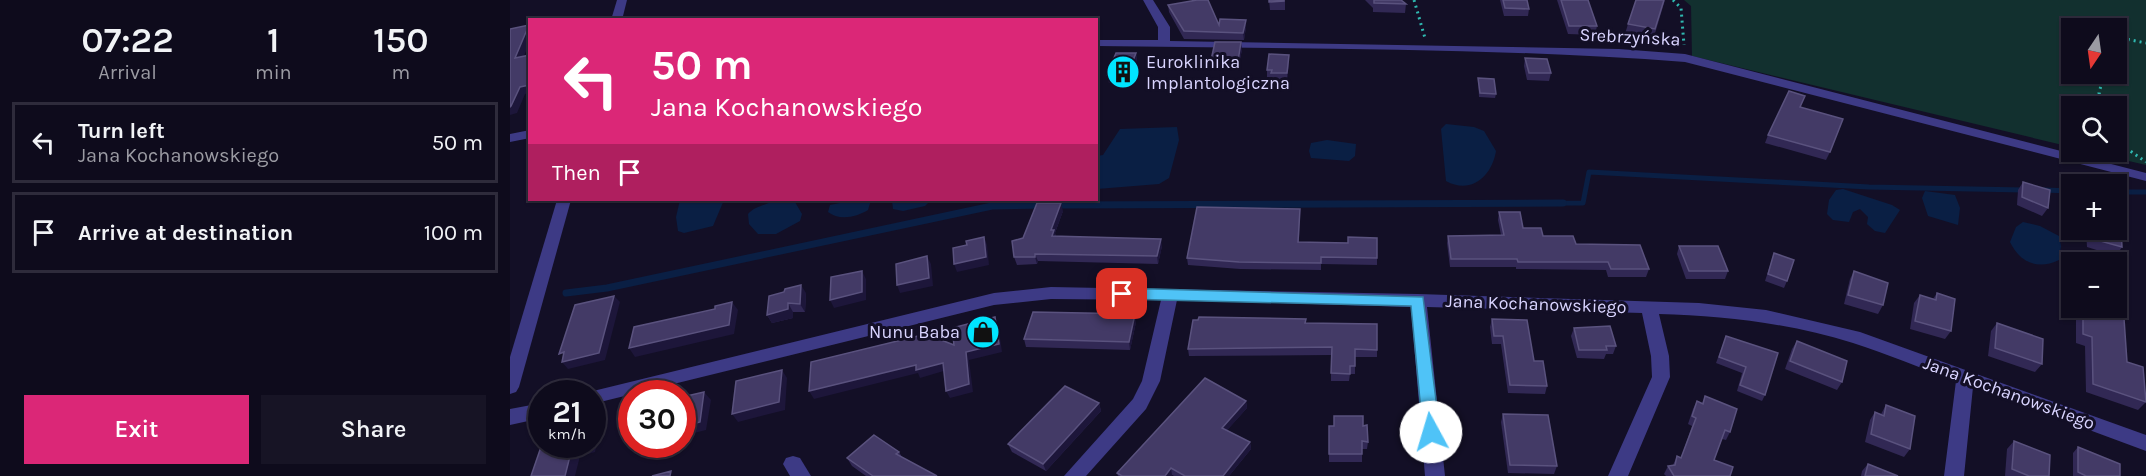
<!DOCTYPE html>
<html lang="en">
<head>
<meta charset="utf-8">
<style>
	:root { --surface:#0e0b1c; --page:#171425; --text:#f1f3f6; --muted:#9b9ba3; --line:#2e2b3b; --accent:#db2777 }
	body { margin:0; font-family:Karla,sans-serif; background:var(--page); color:var(--text); height:100vh; display:flex; flex-direction:column; font-size:22px; white-space:nowrap }
	* { box-sizing:border-box; margin:0 }
	p { font-size:20px; color:var(--muted) }
	.icon { flex:none; width:33px; height:33px; fill:none; stroke:currentColor; stroke-width:2; stroke-linecap:round; stroke-linejoin:round }
	.map { position:relative; flex:1; overflow:hidden }
	.details { display:flex; flex-direction:column; background:var(--surface); width:510px }
	.details>* { flex:none }
	.guide { position:absolute; left:18px; top:18px; width:570px; height:183px; border-radius:0px; box-shadow:0 2px 4px #0004,0 0 0 2px var(--line); background:#db2777; color:#fff; overflow:hidden }
	.needle { width:39px; rotate:193deg }
	.controls { position:absolute; left:1551px; top:18px; display:grid; gap:12px }
	.controls a { display:grid; place-items:center; width:66px; height:66px; border-radius:0px; background:var(--surface); box-shadow:0 2px 4px #0004,0 0 0 2px var(--line); font-size:30px }
	.speed { position:absolute; left:18px; top:380px; display:flex; gap:12px; font-size:30px; font-weight:700; text-align:center }
	.speed>* { display:grid; place-content:center; width:78px; height:78px; border-radius:50%; background:var(--surface); box-shadow:0 2px 4px #0004,0 0 0 2px var(--line); line-height:1 }
	.speed small { font-size:15px; font-weight:400 }
	.speed .limit { border:9px solid #d22; background:#fff; color:#111 }
	.pin { position:absolute; display:grid; place-items:center; width:51px; height:51px; color:#fff; margin:-26px; border-radius:12px; box-shadow:0 3px 9px #0006 }
	.me { position:absolute; width:66px; margin:-33px; rotate:354deg; stroke-linejoin:round; filter:drop-shadow(0 0 4px #0008) }
	.turn { display:flex; align-items:center; gap:21px; height:126px; padding:0 24px; font-size:27px }
	.turn .icon { width:78px; height:78px; stroke-width:2.5 }
	.turn b { display:block; font-size:42px; line-height:51px }
	.then { display:flex; align-items:center; height:57px; padding:0 24px; background:#0003; gap:12px; font-size:22px }
	.eta { display:flex; justify-content:space-evenly; align-items:center; height:102px; text-align:center }
	.eta b { font-size:36px; font-weight:600; line-height:42px }
	.primary-button { display:flex; gap:12px; margin-top:auto; padding:12px 24px }
	.primary-button a { flex:1; height:69px; border-radius:0px; background:var(--accent); color:#fff; font-size:24px; font-weight:600; line-height:69px; text-align:center }
	.primary-button a+a { background:var(--page); color:var(--text) }
	ul { padding:0; list-style:none }
	li { display:flex; align-items:center; gap:18px; height:81px; margin:0 12px 9px; padding:0 12px; border:3px solid var(--line); border-radius:0px }
	li div { flex:1 }
	li b { display:block; font-size:22px }
	li em { font-style:normal }
	main { display:flex; flex:1; min-height:0 }
	.map>svg:first-child { display:block }
	.green { fill:#12302f; fill-rule:evenodd }
	.water { fill:#0a1f44 }
	.lines { fill:none; stroke-linecap:round; stroke-linejoin:round }
	.stream-far1 { stroke:#0a1f44; stroke-width:5 }
	.stream { stroke:#0a1f44; stroke-width:7 }
	.path { stroke:#2fb8b0; stroke-width:3; stroke-dasharray:2 4; stroke-linecap:butt }
	.minor { fill:#3d3a85; fill-rule:evenodd }
	.tertiary { fill:#3d3a85; fill-rule:evenodd }
	.wall { fill:#312854 }
	.shaded-wall { fill:#1d163a }
	.building { fill:#433a66; stroke:#5a527e; stroke-width:1.5 }
	.route { fill:#4fc3f7; stroke:#337fa1; stroke-width:1.5 }
	.labels { text-anchor:middle; dominant-baseline:central; stroke-width:6; stroke-linejoin:round; paint-order:stroke }
	.street-label { font-size:18px; fill:#d9d4ff; stroke:#130f26 }
	.poi-label { font-size:18px; fill:#d9d4ff; stroke:#130f26; text-anchor:start }
</style>
</head>
<body>
<main>
<section class="details">
<div class="eta">
<div><b>07:22</b><p>Arrival</p></div>
<div><b>1</b><p>min</p></div>
<div><b>150</b><p>m</p></div>
</div>
<ul>
<li><svg class="icon" aria-label="left" viewBox="0 0 24 24"><path d="M17 20v-9H6M10 6l-5 5 5 5"/></svg><div><b>Turn left</b><p>Jana Kochanowskiego</p></div><em>50 m</em></li>
<li><svg class="icon" aria-label="arrive" viewBox="0 0 24 24"><path d="M6 21V4h12l-3 4 3 4H6"/></svg><div><b>Arrive at destination</b></div><em>100 m</em></li>
</ul>
<div class="primary-button"><a>Exit</a><a>Share</a></div>
</section>
<div class="map">
<svg width="1636" height="476" viewBox="0 0 1636 476">
	<rect width="100%" height="100%" fill="#130f26"/>
	<path class="green" d="M1174 0H1636V165L1580 152H1606V106H1562L1561 147 1182 56 1181 6ZM1562 28H1606V74H1562Z"/>
	<g class="water">
		<path d="M936 124 964 127 974 131 986 151C982 176 961 195 936 181L931 129Z"/>
		<path d="M667 127 669 140 659 178 649 184 587 189V156L593 155 610 129Z"/>
		<path d="M817 140 846 144 845 156 839 161 801 158 799 151 801 143Z"/>
		<path d="M1333 189 1382 205 1390 210 1375 233 1365 231 1357 224 1358 217 1350 209 1343 212 1339 222 1323 220 1317 214 1319 200 1326 190Z"/>
		<path d="M1415 191 1445 195 1450 208 1448 225 1418 216 1412 198Z"/>
		<path d="M170 200H214L203 226 174 233 168 231 166 217Z"/>
		<path d="M264 200 285 202 292 214 290 221 266 234H248L239 224 238 214C245 206 255 206 264 200Z"/>
		<path d="M344 200H361L358 210C347 217 329 221 318 212L320 205Z"/>
		<path d="M382 200H421L415 206 393 211 383 209Z"/>
		<path d="M1513 222 1530 226 1549 236 1551 246 1549 260C1528 270 1510 263 1500 242L1506 227Z"/>
	</g>
	<g class="lines">
		<g class="stream-far1">
			<path d="M1534 190 1562 191"/>
			<path d="M1606 192H1636"/>
			<path d="M657 205 1073 203 1079 172 1359 187 1514 190"/>
		</g>
		<g class="stream">
			<path d="M545 205 1053 203"/>
			<path d="M56 293 97 288 482 206 532 205"/>
		</g>
		<g class="path">
			<path d="M904 0 915 38"/>
			<path d="M1163 0 1171 8 1174 45"/>
			<path d="M1606 37 1636 43"/>
			<path d="M1593 106 1589 93 1594 74"/>
			<path d="M1606 141 1636 162"/>
		</g>
		<g class="minor">
			<path d="M633 0H643L660 27V41L1109 49 1175 54 1636 173V181L1175 62C979 47 782 49 586 46V40H648V27Z"/>
			<path d="M20 130V138L0 142V134Z"/>
			<path d="M541 287 908 294 1189 303 1256 310 1350 332 1636 435V451L1463 387 1454 476H1434L1446 381C1411 368 1377 354 1343 343 1280 323 1214 316 1149 314L1159 356 1160 377 1118 476H1098L1142 377 1141 356 1132 313 917 307 935 476H915L901 307 667 300 650 381 636 409 576 476H554L623 399 632 381 651 300 541 299 484 305 82 404V393H75L484 293Z"/>
			<path d="M32 403V418L0 425V409Z"/>
			<path d="M283 456 290 458 301 476H280L273 464 276 458Z"/>
		</g>
		<g class="tertiary">
			<path d="M107 0H117L112 20H101Z"/>
			<path d="M47 200H61L9 387 6 392 0 394V357Z"/>
		</g>
	</g>
	<g class="wall">
		<path d="M759 0H775V10H760Z"/>
		<path d="M855 0H891L896 4 895 13 863 12V8Z"/>
		<path d="M990 0H1017L1019 9 1018 16H994Z"/>
		<path d="M1047 0H1078L1087 26 1085 35 1058 34Z"/>
		<path d="M1155 0 1143 40 1115 34 1118 24Z"/>
		<path d="M698 1 709 25 736 27 734 40 674 39 659 12 658 5Z"/>
		<path d="M732 50 728 68H701V60Z"/>
		<path d="M626 53 627 61 619 84 599 83 597 75Z"/>
		<path d="M1015 58 1041 73 1039 81 1017 80 1014 66Z"/>
		<path d="M779 62 777 81H762V78L757 77V70Z"/>
		<path d="M968 78 986 94 985 98 969 97Z"/>
		<path d="M1258 135 1320 152 1316 160 1255 143Z"/>
		<path d="M1513 182 1538 208 1532 216 1507 205 1508 190Z"/>
		<path d="M790 209 789 242 867 258V265L811 264V270L730 269 678 265 677 258Z"/>
		<path d="M553 211 545 233 546 237 652 246 648 264 528 261 527 264 507 265 504 257Z"/>
		<path d="M989 212 1013 228 1033 236 1066 244 1139 269 1136 277H1098L1096 270 1006 269V267H940L937 243 938 236 991 235 988 220Z"/>
		<path d="M1576 230H1606L1612 247 1606 256 1577 247Z"/>
		<path d="M1169 246 1218 271 1215 279H1176L1167 254Z"/>
		<path d="M1264 253 1277 281 1274 288 1255 281Z"/>
		<path d="M1344 271 1373 305 1368 314 1334 304 1340 279Z"/>
		<path d="M296 293 295 312H283V318L262 323 257 315Z"/>
		<path d="M1427 293 1441 331 1435 339 1400 329 1404 303 1410 295 1423 299Z"/>
		<path d="M1566 308H1606L1617 362 1636 402 1628 410 1576 392 1575 346 1566 343Z"/>
		<path d="M982 319 1024 361 1037 386 1035 394 998 393 991 344H982L980 327Z"/>
		<path d="M626 322 620 350 516 347 514 339Z"/>
		<path d="M795 323 867 350V357H845V374H840L839 381H821V355L679 356 678 349Z"/>
		<path d="M1487 323 1532 364 1525 372 1478 356 1481 331Z"/>
		<path d="M1064 328 1106 346 1103 354H1096L1094 359 1067 358 1061 336Z"/>
		<path d="M1216 336 1255 395 1252 401 1227 391 1232 373 1206 363Z"/>
		<path d="M1287 341 1332 382 1327 390 1275 369 1282 349Z"/>
		<path d="M1195 396 1220 432 1216 440 1212 439 1204 460 1220 476H1156L1154 474 1158 466 1163 465 1167 456 1171 458 1182 426 1178 424 1183 409 1187 401 1192 403Z"/>
		<path d="M736 401 737 408 717 430 740 442 741 449 719 476H664L662 475V476H608L607 473Z"/>
		<path d="M589 403 591 411 536 471 502 452 498 444Z"/>
		<path d="M1376 405 1400 449 1394 457 1355 442 1360 420 1365 412 1371 414Z"/>
		<path d="M993 414 1047 466 1044 474 998 473 991 422Z"/>
		<path d="M819 426H853L858 442 857 449H852V462H819Z"/>
		<path d="M1504 441 1539 476H1495L1497 449Z"/>
		<path d="M1568 447 1610 476H1563V453Z"/>
		<path d="M389 452 392 457 427 476H356L342 466 337 458Z"/>
		<path d="M1358 464 1388 476H1351L1352 471Z"/>
	</g>
	<g class="shaded-wall">
		<path d="M736 20V27L734 40 733 33Z"/>
		<path d="M19 25 20 42 10 65 5 58Z"/>
		<path d="M731 42 732 50 728 68V61Z"/>
		<path d="M626 53 627 61 619 84 617 76Z"/>
		<path d="M779 55V62L777 81V73Z"/>
		<path d="M20 85V93L15 94 7 113 0 115V107L10 87Z"/>
		<path d="M551 203 553 211 545 233 546 237 542 236 541 230Z"/>
		<path d="M474 237 477 245 479 265 447 272 444 264Z"/>
		<path d="M651 239 652 246 648 264 647 256Z"/>
		<path d="M525 254 528 261 527 264 525 257Z"/>
		<path d="M417 256 421 264 423 286 390 293 387 285Z"/>
		<path d="M352 271 356 279V300L324 308 320 300Z"/>
		<path d="M291 285 296 293 295 312 290 304Z"/>
		<path d="M104 296 110 302 95 360 58 369 52 362Z"/>
		<path d="M222 302 228 310 224 334 125 357 119 348Z"/>
		<path d="M278 303 283 312V318L262 323 257 315Z"/>
		<path d="M625 314 626 322 620 350 619 342Z"/>
		<path d="M485 317 488 325 492 352 459 360 463 392 440 398 436 391 456 352Z"/>
		<path d="M433 363 437 370 410 378 408 373 304 399 299 391 406 365Z"/>
		<path d="M272 370 277 378 275 410 228 422 222 414Z"/>
		<path d="M194 392 201 400 196 430 172 436V427Z"/>
		<path d="M736 401 737 408 713 435 712 428Z"/>
		<path d="M589 403 591 411 536 471 533 464Z"/>
		<path d="M83 419 90 427 85 452 70 456 65 476H55L62 448 78 444H82Z"/>
		<path d="M740 442 741 449 719 476H713Z"/>
		<path d="M661 468 662 475V476H655Z"/>
	</g>
	<g class="building">
		<path d="M687 0H698L709 25 710 19 736 20 733 33 674 31 658 5Z"/>
		<path d="M759 0H774V1L759 2Z"/>
		<path d="M864 0H891L896 4 864 3Z"/>
		<path d="M993 0H1017L1019 9 995 8Z"/>
		<path d="M1051 0H1078L1087 26H1059Z"/>
		<path d="M1126 0H1154L1145 29 1118 24Z"/>
		<path d="M19 25 5 58 20 55V85L10 87 1 106 0 107V29Z"/>
		<path d="M705 42H731L728 61 701 60Z"/>
		<path d="M606 53H626L617 76 597 75Z"/>
		<path d="M759 54 779 55 777 73H761L762 70H757Z"/>
		<path d="M1015 58 1037 59 1041 73H1019Z"/>
		<path d="M968 78 984 79 986 94 970 93Z"/>
		<path d="M1279 91 1295 96 1290 107 1333 119 1320 152 1258 135Z"/>
		<path d="M1513 182 1540 190 1538 208 1512 197Z"/>
		<path d="M527 203H551L541 230H544L542 236 651 239 647 256 525 254V257H504L502 241 513 238Z"/>
		<path d="M687 207 790 209 788 242 838 243V237L867 238V258L811 257V263L729 262 677 258Z"/>
		<path d="M989 212H1010L1013 228H1031L1033 236H1063L1066 244 1130 245 1139 269H1101L1098 262H1008L1007 259H941L938 236 994 235Z"/>
		<path d="M1606 227 1611 228 1612 247 1583 239V230H1606Z"/>
		<path d="M474 237 476 257 444 264 443 248 457 245 456 241Z"/>
		<path d="M1169 246H1208L1218 271H1179Z"/>
		<path d="M1264 253 1284 260 1277 281 1258 274Z"/>
		<path d="M417 256 419 278 387 285 386 264Z"/>
		<path d="M352 271V292L320 300 321 277Z"/>
		<path d="M1344 271 1378 283 1373 305 1338 295Z"/>
		<path d="M291 285 290 304 278 303V309L257 315 259 296 274 292 275 289Z"/>
		<path d="M1427 293 1445 299 1441 331 1405 321 1410 295 1426 300Z"/>
		<path d="M104 296 89 353 52 362 54 352 49 354 65 305Z"/>
		<path d="M222 302 219 325 119 348 124 327 205 309V306Z"/>
		<path d="M1606 302 1613 304 1617 362 1633 367 1636 402 1583 384 1582 337 1573 334V308H1606Z"/>
		<path d="M523 312 625 314 619 342 514 339Z"/>
		<path d="M485 317 489 344 456 352 459 384 436 391 433 363 406 370V365L299 391 301 362 416 334 444 345 442 328Z"/>
		<path d="M689 317 796 319 795 323 867 324V350L845 349V366H840V374L821 373 822 347 678 349 683 320H688Z"/>
		<path d="M982 319 1017 320 1024 361H1033L1037 386 1000 385 993 336H984Z"/>
		<path d="M1487 323 1533 339 1532 364 1485 348Z"/>
		<path d="M1100 326 1106 346H1096L1097 350H1069L1064 328Z"/>
		<path d="M1216 336 1268 353 1255 395 1230 385 1236 367 1209 357Z"/>
		<path d="M1287 341 1337 361 1332 382 1280 361Z"/>
		<path d="M272 370 269 402 222 414 226 381Z"/>
		<path d="M695 378 736 401 712 428 740 442 713 476H675L661 468 655 476H612L607 473Z"/>
		<path d="M555 386 589 403 533 464 498 444Z"/>
		<path d="M194 392 190 422 172 427V397Z"/>
		<path d="M1195 396 1227 409 1220 432 1215 430 1204 460 1223 467 1220 476H1164L1158 466 1165 465 1167 456 1171 458 1186 418 1182 416 1187 401 1193 404Z"/>
		<path d="M1376 405 1405 416 1400 449 1361 434 1365 412 1374 416Z"/>
		<path d="M993 414 1038 415 1047 466 1000 465Z"/>
		<path d="M824 416H853V426L857 425 858 442 852 441V454H819V426H824Z"/>
		<path d="M364 435 389 452 386 454 427 476H363L337 458Z"/>
		<path d="M1504 441 1540 455 1539 476H1519L1502 469Z"/>
		<path d="M32 444H78L62 448 55 476H21Z"/>
		<path d="M1568 447 1610 464V476H1576L1568 472Z"/>
		<path d="M1358 464 1388 476H1355Z"/>
		<path d="M161 471 160 476H142Z"/>
	</g>
	<path class="route" d="M612 288 913 297 930 432 927 437H915L913 432 901 306 612 299 605 294Z"/>
	<defs>
		<g id="building-disc" transform="scale(1.725)"><circle r="9.5" fill="#00e5ff" stroke="#130f26"/><path d="M-4-6H4V6H1V3H-1V6H-4ZM-2.5-4.3h1.7v1.8h-1.7ZM.8-4.3h1.7v1.8H.8ZM-2.5-1h1.7V.8h-1.7ZM.8-1h1.7V.8H.8Z" fill="#111"/></g>
		<g id="shop-disc" transform="scale(1.725)"><circle r="9.5" fill="#00e5ff" stroke="#130f26"/><path d="M-5-2.5h2.3a2.7 3.5 0 0 1 5.4 0H5L5.5 6h-11ZM-1.5-2.5h3a1.5 2.3 0 0 0-3 0Z" fill="#111"/></g>
	</defs>
	<g fill-rule="evenodd">
		<use href="#building-disc" x="613" y="72"/>
		<use href="#shop-disc" x="473" y="332"/>
	</g>
	<g class="labels">
		<g class="street-label">
			<text transform="translate(1120 37) rotate(3)">Srebrzyńska</text>
			<text transform="translate(1026 304) rotate(2)">Jana Kochanowskiego</text>
			<text transform="translate(1499 393) rotate(20)">Jana Kochanowskiego</text>
		</g>
		<g class="poi-label">
			<text x="636" y="62">Euroklinika<tspan x="636" dy="21">Implantologiczna</tspan></text>
			<text x="450" y="332" text-anchor="end">Nunu Baba</text>
		</g>
	</g>
</svg>
<div class="controls">
<a><svg class="needle" viewBox="-14 -14 28 28"><path d="M0-13l5 13h-10z" fill="#e53935"/><path d="M0 13l5-13h-10z" fill="#9b9ba3"/></svg></a>
<a><svg class="icon" aria-label="search" viewBox="0 0 24 24"><circle cx="10" cy="10" r="6"/><path d="M15 15l6 6"/></svg></a>
<a>+</a>
<a>−</a>
</div>
<div class="speed"><div>21<small>km/h</small></div><div class="limit">30</div></div>
<div class="pin" style="left:612px;top:294px;background:#d93025"><svg class="icon" aria-label="arrive" viewBox="0 0 24 24"><path d="M6 21V4h12l-3 4 3 4H6"/></svg></div>
<svg class="me" style="left:921px;top:432px" viewBox="-20 -20 40 40"><circle r="19" fill="#fff"/><path d="M0-13L10 11 0 6-10 11z" fill="#4fc3f7"/></svg>
<div class="guide">
<div class="turn"><svg class="icon" aria-label="left" viewBox="0 0 24 24"><path d="M17 20v-9H6M10 6l-5 5 5 5"/></svg><div><b>50 m</b>Jana Kochanowskiego</div></div>
<div class="then">Then<svg class="icon" aria-label="arrive" viewBox="0 0 24 24"><path d="M6 21V4h12l-3 4 3 4H6"/></svg></div>
</div>
</div>
</main>
</body>
</html>
